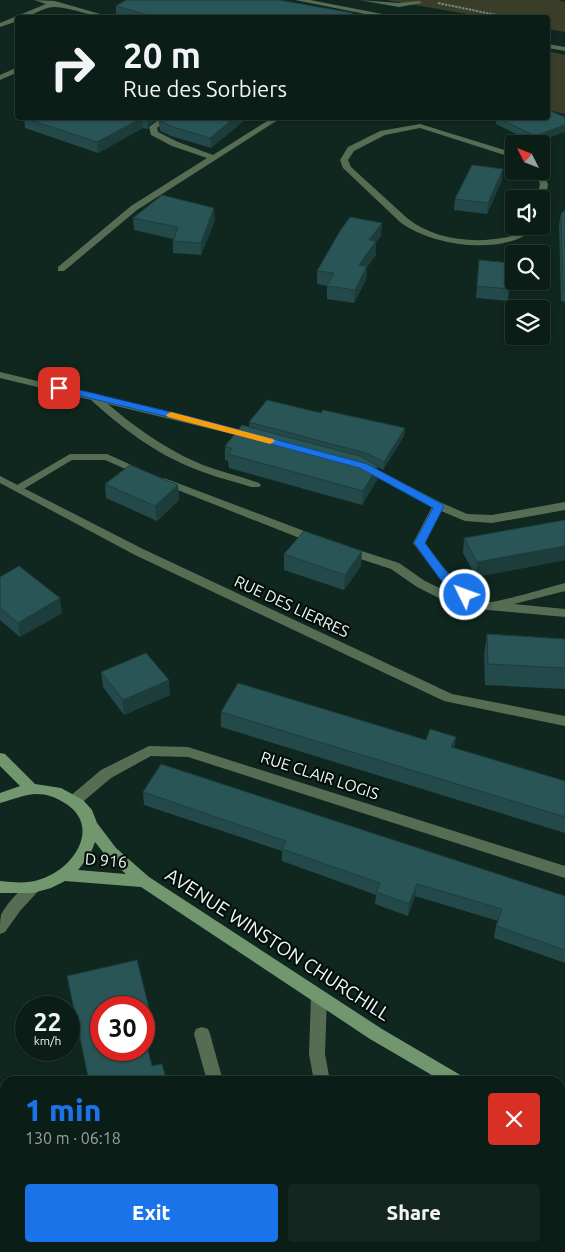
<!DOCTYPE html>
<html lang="en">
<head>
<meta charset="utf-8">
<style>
	:root { --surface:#0b1d17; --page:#142620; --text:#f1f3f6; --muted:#9aa2a1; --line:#2b3b36; --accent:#1a73e8 }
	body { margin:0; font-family:Ubuntu,sans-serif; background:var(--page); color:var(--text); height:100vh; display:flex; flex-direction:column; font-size:19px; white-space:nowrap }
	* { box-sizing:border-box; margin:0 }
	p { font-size:16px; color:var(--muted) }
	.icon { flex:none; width:28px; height:28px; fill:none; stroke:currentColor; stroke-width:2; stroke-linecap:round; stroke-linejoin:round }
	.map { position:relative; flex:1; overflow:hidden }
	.sheet { position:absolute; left:0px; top:1076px; width:565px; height:176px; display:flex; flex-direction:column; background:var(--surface); border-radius:15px 15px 0 0; box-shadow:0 1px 4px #0004,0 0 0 1px var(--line) }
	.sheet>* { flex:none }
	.banner { position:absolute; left:15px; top:15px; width:535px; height:105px; border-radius:5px; box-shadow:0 1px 4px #0004,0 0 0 1px var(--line); background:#0b1d17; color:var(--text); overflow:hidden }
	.needle { width:32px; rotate:312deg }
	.buttons { position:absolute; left:505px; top:135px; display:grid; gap:10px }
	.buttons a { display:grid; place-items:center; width:45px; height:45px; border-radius:5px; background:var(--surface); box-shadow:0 1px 4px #0004,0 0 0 1px var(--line); font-size:25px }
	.speed { position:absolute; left:15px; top:996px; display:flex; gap:10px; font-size:25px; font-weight:700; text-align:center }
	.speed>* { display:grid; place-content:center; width:65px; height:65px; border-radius:50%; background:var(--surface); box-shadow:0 1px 4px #0004,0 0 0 1px var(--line); line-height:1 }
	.speed small { font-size:12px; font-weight:400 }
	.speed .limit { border:8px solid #d22; background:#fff; color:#111 }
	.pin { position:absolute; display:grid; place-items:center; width:42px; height:42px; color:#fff; margin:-21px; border-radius:10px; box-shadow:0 2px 8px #0006 }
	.me { position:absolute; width:55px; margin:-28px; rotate:312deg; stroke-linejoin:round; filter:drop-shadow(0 0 4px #0008) }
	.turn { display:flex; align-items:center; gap:18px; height:105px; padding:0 25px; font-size:22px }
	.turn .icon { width:65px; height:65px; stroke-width:2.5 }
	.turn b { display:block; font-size:35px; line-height:42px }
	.round { display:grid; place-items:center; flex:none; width:52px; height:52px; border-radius:5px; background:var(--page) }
	.head { display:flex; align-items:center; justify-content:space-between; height:85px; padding:0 25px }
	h1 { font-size:30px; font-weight:800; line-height:38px; color:var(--accent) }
	.cta { display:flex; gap:10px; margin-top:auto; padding:10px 25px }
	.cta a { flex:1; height:58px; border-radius:5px; background:var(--accent); color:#fff; font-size:20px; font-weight:800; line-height:58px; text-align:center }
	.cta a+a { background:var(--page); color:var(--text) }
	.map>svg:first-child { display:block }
	.green { fill:#3a3d28 }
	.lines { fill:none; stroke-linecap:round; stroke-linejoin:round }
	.path { stroke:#738780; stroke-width:2; stroke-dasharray:2.5 1; stroke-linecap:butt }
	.service { fill:#566d53; fill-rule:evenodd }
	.minor { fill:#566d53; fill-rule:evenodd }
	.tertiary { fill:#566d53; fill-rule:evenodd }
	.secondary { fill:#72976e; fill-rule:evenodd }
	.wall { fill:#24494a }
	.shaded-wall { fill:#1d3c3c }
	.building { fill:#2a5556; stroke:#1d3c3c }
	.route { fill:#1a73e8; stroke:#114b97 }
	.slow { fill:#f59e0b }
	.labels { text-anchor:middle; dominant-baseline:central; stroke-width:4.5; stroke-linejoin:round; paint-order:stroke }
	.street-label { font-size:16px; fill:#eaf9f3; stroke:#050e0a }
	.near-street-label { font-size:19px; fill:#eaf9f3; stroke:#050e0a }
</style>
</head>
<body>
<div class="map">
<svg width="565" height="1252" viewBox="0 0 565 1252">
	<rect width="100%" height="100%" fill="#0f271f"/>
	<g class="green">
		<path d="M386 0H558L565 2V32L548 29V18L484 17Z"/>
		<path d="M548 51 565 55V114L548 110Z"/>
	</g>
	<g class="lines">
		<path class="path" d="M438 3 511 18"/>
		<g class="service">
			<path d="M359 0 399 3 419 1 422 3 399 7Z"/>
			<path d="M93 393 97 394C127 422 164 449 203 465 221 472 240 476 259 483L261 485 259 487H251C233 481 214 477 195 469 156 454 120 427 89 398L88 396Z"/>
			<path d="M70 454H107L149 473 143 476 139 475 105 460H72L22 490 18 491 12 488Z"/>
			<path d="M164 478 320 537 322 540 320 543H312L160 483 158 481Z"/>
			<path d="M346 546 399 563 425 581 456 596 488 602 494 606 488 610 449 603 417 587 391 569 342 553 340 550Z"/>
		</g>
		<g class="minor">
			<path d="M34 0 55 1 114 18C94 18 75 8 55 7 44 6 31 18 18 18V21L0 27V23L46 4Z"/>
			<path d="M18 67V72L0 80V75Z"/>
			<path d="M161 118H170L157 128 158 132 178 142 213 155 272 118H281L137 210 64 271H58V267L131 206 207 158 172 146 151 135 149 127Z"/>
			<path d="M420 124 514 153V158L420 128 385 135 354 151 348 160 351 167 407 218C434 240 474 244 508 237 519 234 525 226 536 226L535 228C505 257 431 246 400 222L343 168 340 160 348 147 380 131Z"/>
			<path d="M541 169 548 184 545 202 541 205V199H537L540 184 535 171H541Z"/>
			<path d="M0 372 257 434 258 436 253 439 0 378Z"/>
			<path d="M364 463 442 503 467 514 492 515 565 502V510L492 523 465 521 441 511 425 543C439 562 465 598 490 602 496 603 554 586 565 583V591L514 604 565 609V617L488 610 461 598 440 579 413 543 432 507 360 468 358 466Z"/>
			<path d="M0 476 143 549 452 694 565 716V726L444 701 135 555 0 483Z"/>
			<path d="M149 746 188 747 565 866V878L188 757 151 756 111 778 79 805 74 806 69 805 67 801 69 797 101 770Z"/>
			<path d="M35 881 40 883 42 887 20 911 5 932 0 934C0 928 0 920 1 915 7 903 23 885 35 881Z"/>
			<path d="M319 990 325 992 327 997 325 1054 330 1081H314L309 1054 311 997 313 992Z"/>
			<path d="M202 1027 208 1029 210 1034 223 1081H207L194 1034 196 1029Z"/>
			<path d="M0 1165 5 1167V1214L0 1212Z"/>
			<path d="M5 1243V1248H21V1252H3Z"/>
		</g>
		<g class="tertiary">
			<path d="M295 0H310L403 18H385Z"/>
			<path d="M548 44 565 47V51L548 48Z"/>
		</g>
		<g class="secondary">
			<path d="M0 753 5 754 35 784 61 788 83 800 92 810 97 823 116 848 149 877 382 1029 462 1076 464 1081H442L370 1039 141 887 65 881 51 888 33 893H0V881C13 882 26 884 38 880 73 871 104 825 63 802 55 797 47 794 37 794 25 794 12 800 0 803V793L20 786 0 766ZM95 842 106 856 126 874 78 870 90 855Z"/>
			<path d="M560 1130 565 1132V1149L560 1147Z"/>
		</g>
	</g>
	<g class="wall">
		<path d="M116 6 353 13 352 18H124L116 15Z"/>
		<path d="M24 118H159L148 126V129L143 128 98 153 25 128Z"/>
		<path d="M158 118H247L211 148 171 136 160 131Z"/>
		<path d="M496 118H548L534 143 496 124Z"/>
		<path d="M502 180 487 214 454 210 455 199Z"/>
		<path d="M565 210V302L561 301 559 225 561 214Z"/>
		<path d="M133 218 215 220 201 255 173 253V239L134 230Z"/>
		<path d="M381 236 376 242V255L367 267 366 280 354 303 327 299V286L317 284V271Z"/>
		<path d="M479 260 509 289 508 301 476 298Z"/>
		<path d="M321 413 405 428 404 436 383 470 378 467 377 480 362 505 229 468 228 461 225 460V446L249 427V422Z"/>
		<path d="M105 484 178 485 179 500 157 521 106 498Z"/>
		<path d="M565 520V560L476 577 463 553 464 538Z"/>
		<path d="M284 554 361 566 344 590 284 570Z"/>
		<path d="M0 577 62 613 20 637 0 620Z"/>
		<path d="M487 634 565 639V689L485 685 484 655Z"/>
		<path d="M101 672 170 695 124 715 103 687Z"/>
		<path d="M221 712 455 748 565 781V833L221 727Z"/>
		<path d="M143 792 565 896V963L494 938 496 926 498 921 415 896 408 916 375 904 376 895 282 861V851L144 805Z"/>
	</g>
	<g class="shaded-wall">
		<path d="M353 13 352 18H348Z"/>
		<path d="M142 118 143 128 98 153 97 142Z"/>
		<path d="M147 118H159L148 126V129Z"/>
		<path d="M234 118H247L211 148 210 138Z"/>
		<path d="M565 125V132L534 143 535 136Z"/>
		<path d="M503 169 502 180 487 214 488 203Z"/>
		<path d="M214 208 215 220 201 255V243Z"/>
		<path d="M382 223 381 236 376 242V255L367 267 366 280 354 303 355 290 359 265 369 240Z"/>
		<path d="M405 428 404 436 383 470 384 462Z"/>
		<path d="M378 466 377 480 362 505 363 491Z"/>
		<path d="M178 485 179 500 157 521 155 506Z"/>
		<path d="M565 546V560L476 577 477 562Z"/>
		<path d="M362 551 361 566 344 590 345 575Z"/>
		<path d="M60 598 62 613 20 637 18 623Z"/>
		<path d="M169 680 170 695 124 715 123 700Z"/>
		<path d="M456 737 454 752 451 747Z"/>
		<path d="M417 884 415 896 408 916 409 904Z"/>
		<path d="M150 1012 152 1026 144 1029V1014Z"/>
		<path d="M472 1248H501L490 1252H460Z"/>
	</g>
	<g class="building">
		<path d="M126 0H279L353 13 348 18H158L116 6Z"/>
		<path d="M548 110 565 117V125L535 136 498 118H548Z"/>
		<path d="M24 118H142L97 142Z"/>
		<path d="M158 118H234L210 138 170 126 159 120Z"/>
		<path d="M472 165 503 169 488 203 455 199Z"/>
		<path d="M162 195 214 208 201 243 173 241 178 227 133 218Z"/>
		<path d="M565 210V289H563L561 214Z"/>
		<path d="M350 217 382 223 369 240 376 241 359 265 367 266 355 290 327 286 334 273 317 271 340 231Z"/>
		<path d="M479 260 510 263 509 289 477 286Z"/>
		<path d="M267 400 321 413 323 410 405 428 384 462 369 454 249 422Z"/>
		<path d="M242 425 360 456 378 466 363 491 228 454 232 449 225 446Z"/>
		<path d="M130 465 178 485 155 506 105 484Z"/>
		<path d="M565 520V546L477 562 464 538Z"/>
		<path d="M304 531 362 551 345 575 284 554Z"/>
		<path d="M19 566 60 598 18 623 0 608V577Z"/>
		<path d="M487 634 565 639V668L488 664Z"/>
		<path d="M146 653 169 680 123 700 101 672Z"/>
		<path d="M238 683 426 740 430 729 456 737 451 747 565 781V817L221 712Z"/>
		<path d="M161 764 565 896V950L496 926 502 909 417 884 409 904 376 892 380 883 282 849 286 841 143 792Z"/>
		<path d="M137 960 150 1012 144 1014V1008H101V1050H144V1034L152 1066 162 1064 167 1081H89L67 976Z"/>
		<path d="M123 1248H171L172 1252H123Z"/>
		<path d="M254 1248H262L263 1252H242Z"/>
		<path d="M284 1248H472L460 1252H272Z"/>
	</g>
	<path class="route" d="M59 385 191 417 367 464 442 504 444 506 425 543 448 574 470 595 469 598H461L440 579 414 543 433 508 360 468 185 421 56 390 54 388Z"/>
	<path class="slow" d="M171 412 273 439 275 441 270 444 168 417 166 415Z"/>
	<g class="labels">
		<g class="street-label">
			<text transform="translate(292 606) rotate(25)">RUE DES LIERRES</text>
			<text transform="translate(320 775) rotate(18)">RUE CLAIR LOGIS</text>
			<text transform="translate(106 860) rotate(5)">D 916</text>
		</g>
		<g class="near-street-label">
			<text transform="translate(278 944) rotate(33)">AVENUE WINSTON CHURCHILL</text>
		</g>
	</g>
</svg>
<div class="buttons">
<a><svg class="needle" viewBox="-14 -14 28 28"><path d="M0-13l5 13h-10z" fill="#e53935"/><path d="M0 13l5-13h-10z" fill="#9aa2a1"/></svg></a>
<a><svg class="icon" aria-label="sound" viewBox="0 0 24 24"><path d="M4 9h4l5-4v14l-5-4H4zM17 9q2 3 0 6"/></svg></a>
<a><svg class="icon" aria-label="search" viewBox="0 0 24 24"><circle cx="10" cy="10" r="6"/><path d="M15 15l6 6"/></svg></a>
<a><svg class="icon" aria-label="layers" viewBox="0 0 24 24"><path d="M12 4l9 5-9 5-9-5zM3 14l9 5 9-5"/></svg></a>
</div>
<div class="speed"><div>22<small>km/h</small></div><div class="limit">30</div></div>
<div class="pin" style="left:59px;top:388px;background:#d93025"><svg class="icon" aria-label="arrive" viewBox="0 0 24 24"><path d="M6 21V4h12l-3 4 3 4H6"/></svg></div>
<svg class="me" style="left:465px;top:595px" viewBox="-20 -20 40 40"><circle r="17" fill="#1a73e8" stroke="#fff" stroke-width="3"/><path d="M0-11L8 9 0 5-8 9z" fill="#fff"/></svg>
<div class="banner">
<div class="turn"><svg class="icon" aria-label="right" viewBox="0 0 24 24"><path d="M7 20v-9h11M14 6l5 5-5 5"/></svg><div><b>20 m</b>Rue des Sorbiers</div></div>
</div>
<section class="sheet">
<div class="head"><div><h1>1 min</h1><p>130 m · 06:18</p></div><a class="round" style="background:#d93025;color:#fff"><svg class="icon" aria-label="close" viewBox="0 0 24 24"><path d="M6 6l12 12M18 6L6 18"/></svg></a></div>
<div class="cta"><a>Exit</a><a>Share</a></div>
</section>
</div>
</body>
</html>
